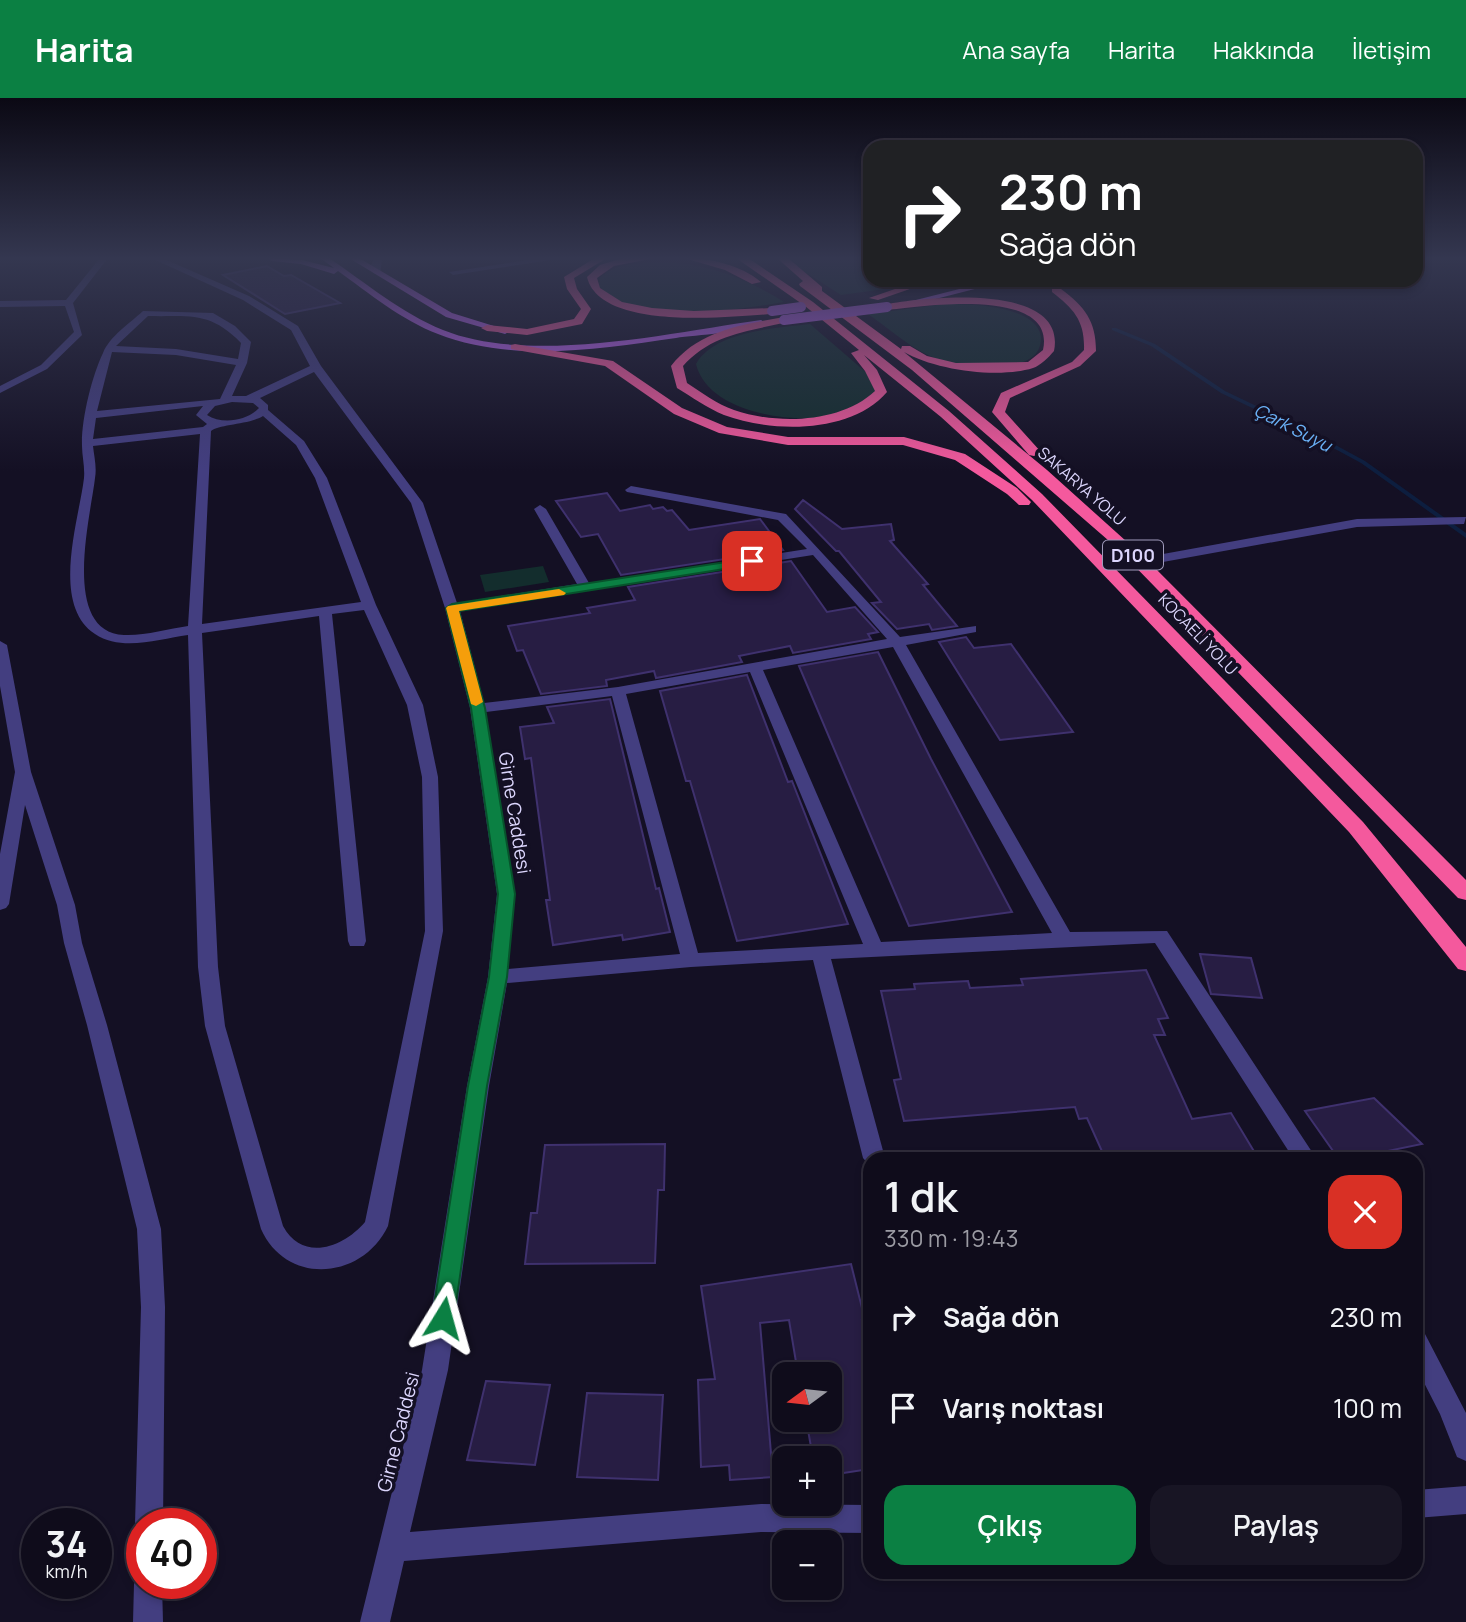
<!DOCTYPE html>
<html lang="tr">
<head>
<meta charset="utf-8">
<style>
	:root { --surface:#0f0c1b; --page:#181524; --text:#f1f3f6; --muted:#9b9ba3; --line:#2f2c3a; --accent:#0b8043 }
	body { margin:0; font-family:Manrope,sans-serif; background:var(--page); color:var(--text); height:100vh; display:flex; flex-direction:column; font-size:26px; white-space:nowrap }
	* { box-sizing:border-box; margin:0 }
	p { font-size:23px; color:var(--muted) }
	.icon { flex:none; width:38px; height:38px; fill:none; stroke:currentColor; stroke-width:2; stroke-linecap:round; stroke-linejoin:round }
	.map { position:relative; flex:1; overflow:hidden }
	.sheet { position:absolute; left:863px; top:1054px; width:560px; height:427px; display:flex; flex-direction:column; background:var(--surface); border-radius:21px; box-shadow:0 4px 10px #0003,0 0 0 2px var(--line) }
	.sheet>* { flex:none }
	.banner { position:absolute; left:863px; top:42px; width:560px; height:147px; border-radius:21px; box-shadow:0 4px 10px #0003,0 0 0 2px var(--line); background:#202124; color:#fff; overflow:hidden }
	.needle { width:46px; rotate:255deg }
	.fabs { position:absolute; left:772px; top:1264px; display:grid; gap:14px }
	.fabs a { display:grid; place-items:center; width:70px; height:70px; border-radius:14px; background:var(--surface); box-shadow:0 4px 10px #0003,0 0 0 2px var(--line); font-size:35px }
	.speed { position:absolute; left:21px; top:1410px; display:flex; gap:14px; font-size:35px; font-weight:700; text-align:center }
	.speed>* { display:grid; place-content:center; width:91px; height:91px; border-radius:50%; background:var(--surface); box-shadow:0 4px 10px #0003,0 0 0 2px var(--line); line-height:1 }
	.speed small { font-size:18px; font-weight:400 }
	.speed .limit { border:10px solid #d22; background:#fff; color:#111 }
	.pin { position:absolute; display:grid; place-items:center; width:60px; height:60px; color:#fff; margin:-30px; border-radius:14px; box-shadow:0 4px 10px #0006 }
	.me { position:absolute; width:77px; margin:-38px; rotate:8deg; stroke-linejoin:round; filter:drop-shadow(0 0 5px #0008) }
	.turn { display:flex; align-items:center; gap:24px; height:147px; padding:0 21px; font-size:32px }
	.turn .icon { width:91px; height:91px; stroke-width:2.5 }
	.turn b { display:block; font-size:49px; line-height:60px }
	.round { display:grid; place-items:center; flex:none; width:74px; height:74px; border-radius:21px; background:var(--page) }
	.overview { display:flex; align-items:center; justify-content:space-between; height:119px; padding:0 21px }
	h1 { font-size:42px; font-weight:600; line-height:52px }
	.cta { display:flex; gap:14px; margin-top:auto; padding:14px 21px }
	.cta a { flex:1; height:80px; border-radius:21px; background:var(--accent); color:#fff; font-size:28px; font-weight:600; line-height:80px; text-align:center }
	.cta a+a { background:var(--page); color:var(--text) }
	ul { padding:0; list-style:none }
	li { display:flex; align-items:center; gap:21px; height:91px; padding:0 21px }
	li div { flex:1 }
	li b { display:block; font-size:26px }
	li em { font-style:normal }
	header { display:flex; align-items:center; gap:42px; box-sizing:border-box; height:98px; padding:0 35px; background:var(--accent); color:#fff }
	header strong { font-size:33px }
	nav { display:flex; gap:38px; margin-inline-start:auto; font-size:24px }
	.map>svg:first-child { display:block }
	.green { fill:#132d2d }
	.lines { fill:none; stroke-linecap:round; stroke-linejoin:round }
	.stream { fill:#0d1e3f; fill-rule:evenodd }
	.building { fill:#271d43; stroke:#3f316e; stroke-width:2 }
	.minor { fill:#433e80; fill-rule:evenodd }
	.major { fill:#c464f5; fill-rule:evenodd }
	.highway { fill:#f4599d; fill-rule:evenodd }
	.major-bridge { stroke:#c464f5; stroke-width:10 }
	.route { fill:#0b8043; stroke:#07532c; stroke-width:2 }
	.slow { fill:#f59e0b }
	.labels { text-anchor:middle; dominant-baseline:central; stroke-width:7; stroke-linejoin:round; paint-order:stroke }
	.far-street-label { font-size:16px; fill:#dbd5fc; stroke:#141024 }
	.far-water-label { font-size:18px; font-style:italic; fill:#6ab0f5; stroke:#141024 }
	.shield { fill:#141024; stroke:#9f9abb; stroke-width:2 }
	.shield-label { font-size:18px; font-weight:bold; fill:#dbd5fc }
	.street-label { font-size:19px; fill:#dbd5fc; stroke:#141024 }
</style>
</head>
<body>
<header>
<strong>Harita</strong>
<nav><a>Ana sayfa</a><a>Harita</a><a>Hakkında</a><a>İletişim</a></nav>
</header>
<div class="map">
<svg width="1466" height="1524" viewBox="0 0 1466 1524">
	<rect width="100%" height="100%" fill="#141024"/>
	<g class="green">
		<path d="M790 160H870V182H924L907 188 841 197 799 170Z"/>
		<path d="M661 164C706 165 746 180 784 204 737 212 634 229 599 188L600 180C615 165 640 165 661 164Z"/>
		<path d="M945 206C969 206 1037 207 1041 239 1041 244 1040 250 1037 254 1020 278 953 269 930 258 908 248 888 230 868 216Z"/>
		<path d="M810 226 868 276 877 292 871 306C853 311 832 319 813 320 774 322 707 310 696 266 714 233 776 230 810 226Z"/>
		<path d="M543 468 549 484 485 494 480 477Z"/>
	</g>
	<g class="lines">
		<path class="stream" d="M1112 230H1116L1155 246 1225 293 1317 337 1365 363 1466 435V440L1361 365 1313 339 1221 295 1151 248 1112 232Z"/>
	</g>
	<g class="building">
		<path d="M267 168 284 178 291 177 340 205 285 216 223 177Z"/>
		<path d="M607 395 620 413 650 407 653 411 663 409 667 413 672 412 689 432 760 421 783 452 621 477 598 436 581 439 556 403Z"/>
		<path d="M803 402 842 431 891 426 894 442 890 443 928 486 923 487 957 528 932 532 929 526 897 531 872 505 881 504 839 453H836L795 411Z"/>
		<path d="M791 463 827 514 855 509 878 534 868 536 871 541 793 555 790 548 739 558 742 564 656 580 654 573 606 582 607 588 541 596 523 552 517 553 508 528 590 515 587 510 635 502 628 489Z"/>
		<path d="M966 539 974 550 1011 546 1073 634 1000 642 939 544Z"/>
		<path d="M878 554 931 661 1012 814 909 828 799 568Z"/>
		<path d="M747 577 788 684 792 683 848 826 737 843 690 683H686L660 593Z"/>
		<path d="M610 601 656 791 659 790 670 834 623 842 622 837 553 847 546 802H550L531 660 525 661 520 629 554 625 547 609Z"/>
		<path d="M1200 856 1251 860 1262 900 1211 896Z"/>
		<path d="M1146 872 1168 920 1158 921 1165 937H1154L1192 1021 1231 1015 1258 1060H1105L1087 1020 1079 1021 1075 1009 904 1023 894 982 901 981 881 893 915 891 914 886 968 883 970 890 1023 887 1021 881Z"/>
		<path d="M1374 1000 1422 1046 1354 1060H1338L1305 1013Z"/>
		<path d="M665 1046 664 1092H658L655 1165 525 1166 531 1115H537L545 1047Z"/>
		<path d="M851 1166 865 1222H862L870 1257V1371L830 1377V1360H813L806 1321H830V1276H798L789 1222 760 1225 773 1379 730 1382 729 1367 701 1369 698 1282 715 1281 701 1188Z"/>
		<path d="M486 1283 550 1287 535 1367 467 1362Z"/>
		<path d="M587 1295 663 1297 658 1382 577 1379Z"/>
	</g>
	<g class="lines">
		<g class="minor">
			<path d="M100 160H108L73 205 82 237 47 271 0 295V288L41 267 74 234 65 208 0 209V203L66 202Z"/>
			<path d="M151 160H162L249 198 298 228 321 268 423 405 457 505 577 486 534 411 540 407 546 411 589 485 807 451 778 422 627 394 625 392 631 388 786 416 900 539 976 528V534L906 547 1070 834 1167 833 1316 1060H1293L1155 845 831 861 885 1060H870V1068L863 1060 813 862 691 869 507 885 489 988 448 1272 410 1434 761 1406 870 1407V1435L761 1434 404 1463 390 1524H360L422 1272 467 988 488 879 497 796 470 610 445 510 411 405 314 274 260 300 268 307V312L304 343 327 380 376 507 423 607 438 679 443 833 388 1128C363 1181 287 1189 261 1131L205 928 198 869 188 537C159 541 122 554 95 536 50 506 79 422 84 380 85 369 82 358 82 348 81 322 92 278 103 255 110 238 129 226 143 213L213 215 235 228 251 244 247 265 232 298H246L310 268 291 232 243 202ZM148 218C190 219 210 213 241 245L238 261 176 251 116 248ZM112 254 176 257 236 267 220 301 97 313ZM232 304 253 305 259 310C247 323 222 327 207 317L215 308ZM203 308 196 317 207 326 203 329 93 341 96 320ZM263 318 296 347 315 380 361 504 202 526 211 333C219 326 248 327 263 318ZM200 336 188 528C168 531 144 538 124 537 60 534 91 417 95 380 97 369 94 358 93 348ZM813 457 887 541 618 589 484 605 460 513ZM364 512 407 607 422 679 425 833 365 1124C344 1149 303 1165 283 1128L225 928 218 869 202 535 319 518 348 843 350 848H364L366 843 332 516ZM893 549 1052 835 881 844 763 572ZM750 574 863 846 698 855 626 596ZM612 598 680 856 508 871 515 796 486 614Z"/>
			<path d="M252 160H275L276 161 272 163Z"/>
			<path d="M374 160H382L380 177 373 175 371 167Z"/>
			<path d="M541 160H564L453 177 449 174Z"/>
			<path d="M1466 419 1464 426 1357 429 1141 468 1135 464 1141 460 1357 421Z"/>
			<path d="M0 543 7 547 31 674 75 807 82 845 107 927 161 1131 165 1209 163 1426H142V1437L135 1426 141 1209 137 1131 87 927 64 845 57 807 25 707 9 806 6 810 0 812V756L15 674 0 588Z"/>
			<path d="M1416 1232 1425 1236 1466 1315V1363L1457 1359 1440 1316 1416 1269Z"/>
			<path d="M1466 1388V1416L1416 1420V1392Z"/>
			<path d="M142 1474V1486H162L163 1524H133L134 1486 138 1476Z"/>
		</g>
		<g class="major">
			<path d="M269 160 302 162 334 170 320 160H329C366 185 401 215 443 232 530 267 669 235 761 222L766 225C752 234 696 237 676 240 599 251 512 265 438 236 401 222 369 195 338 173L334 176 301 166 272 163Z"/>
			<path d="M349 160H359L452 215 510 233 505 236 446 219Z"/>
			<path d="M995 182H1010L908 208 904 205Z"/>
		</g>
		<g class="highway">
			<path d="M595 160H607L574 180 577 191 591 211 582 226 527 237 487 233 481 230 487 227 527 231 574 221 581 211 567 191 564 179Z"/>
			<path d="M623 160H655L614 168 597 180 600 190 622 204 652 210 694 213 772 210 777 213 772 216C729 219 600 233 587 179L600 167Z"/>
			<path d="M684 160C710 160 741 167 761 184L752 186 725 172Z"/>
			<path d="M736 160H748L813 204 949 313 1042 396 1363 724 1466 849V873L1458 871 1349 734 1032 402 941 319 864 257 877 272 887 294C851 336 772 335 724 317 707 310 692 299 677 290L671 268C699 232 742 227 784 219L789 222 788 224C749 233 711 236 683 268L687 285C702 295 717 306 734 312 777 327 841 325 875 293L865 273 851 255 859 252 805 208Z"/>
			<path d="M777 160H788L822 189V193L901 251 902 248H910L927 258 956 265 1028 264 1043 252C1057 188 921 208 887 212L882 209 883 207C922 199 1068 183 1054 253 1049 259 1040 268 1033 270 998 281 935 272 904 254L1047 372 1146 461 1466 782V802L1458 800 1116 449 912 272 800 188 799 186 803 183Z"/>
			<path d="M921 182H936L878 202 869 200Z"/>
			<path d="M1052 182H1062L1061 191C1085 209 1096 223 1096 253L1080 268 1010 300 1005 314 1041 354 1034 358 1029 357 992 314 1001 295 1072 264 1084 252C1085 223 1074 211 1052 194Z"/>
			<path d="M515 246 613 263 682 310 727 329 788 339H904L965 356 1017 390 1031 404 1029 407H1019L1007 396 955 362 903 347H788L719 335 674 316 605 268 511 251V247Z"/>
		</g>
		<g class="major-bridge">
			<path d="M772 213 801 209"/>
			<path d="M784 222 887 209"/>
		</g>
	</g>
	<linearGradient id="sky" x2="0" y2="1"><stop stop-color="#0b0914"/><stop offset="0.43" stop-color="#343750"/><stop offset="1" stop-color="#343750" stop-opacity="0"/></linearGradient>
	<rect width="1466" height="373" fill="url(#sky)"/>
	<path class="route" d="M752 460 757 463 756 466 459 513 485 610 515 796 507 879 487 988 454 1220 451 1227 443 1230 435 1227 432 1220 468 988 489 879 498 796 471 610 446 510 452 506Z"/>
	<path class="slow" d="M559 491 566 495 564 497 459 513 483 604 476 608 471 606 446 510 448 508Z"/>
	<g class="labels">
		<g class="far-street-label">
			<text transform="translate(1082 388) rotate(41)">SAKARYA YOLU</text>
			<text transform="translate(1198 536) rotate(46)">KOCAELİ YOLU</text>
		</g>
		<g class="far-water-label">
			<text transform="translate(1293 329) rotate(27)">Çark Suyu</text>
		</g>
		<rect class="shield" x="1103" y="442.5" width="60" height="29" rx="5"/>
		<g class="shield-label">
			<text x="1133" y="457">D100</text>
		</g>
		<g class="street-label">
			<text transform="translate(515 715) rotate(81)">Girne Caddesi</text>
			<text transform="translate(398 1334) rotate(-76)">Girne Caddesi</text>
		</g>
	</g>
</svg>
<div class="fabs">
<a><svg class="needle" viewBox="-14 -14 28 28"><path d="M0-13l5 13h-10z" fill="#e53935"/><path d="M0 13l5-13h-10z" fill="#9b9ba3"/></svg></a>
<a>+</a>
<a>−</a>
</div>
<div class="speed"><div>34<small>km/h</small></div><div class="limit">40</div></div>
<div class="pin" style="left:752px;top:463px;background:#d93025"><svg class="icon" aria-label="arrive" viewBox="0 0 24 24"><path d="M6 21V4h12l-3 4 3 4H6"/></svg></div>
<svg class="me" style="left:443px;top:1220px" viewBox="-20 -20 40 40"><path d="M0-17L14 15 0 8-14 15z" fill="#0b8043" stroke="#fff" stroke-width="4"/></svg>
<div class="banner">
<div class="turn"><svg class="icon" aria-label="right" viewBox="0 0 24 24"><path d="M7 20v-9h11M14 6l5 5-5 5"/></svg><div><b>230 m</b>Sağa dön</div></div>
</div>
<section class="sheet">
<div class="overview"><div><h1>1 dk</h1><p>330 m · 19:43</p></div><a class="round" style="background:#d93025;color:#fff"><svg class="icon" aria-label="close" viewBox="0 0 24 24"><path d="M6 6l12 12M18 6L6 18"/></svg></a></div>
<ul>
<li><svg class="icon" aria-label="right" viewBox="0 0 24 24"><path d="M7 20v-9h11M14 6l5 5-5 5"/></svg><div><b>Sağa dön</b></div><em>230 m</em></li>
<li><svg class="icon" aria-label="arrive" viewBox="0 0 24 24"><path d="M6 21V4h12l-3 4 3 4H6"/></svg><div><b>Varış noktası</b></div><em>100 m</em></li>
</ul>
<div class="cta"><a>Çıkış</a><a>Paylaş</a></div>
</section>
</div>
</body>
</html>
